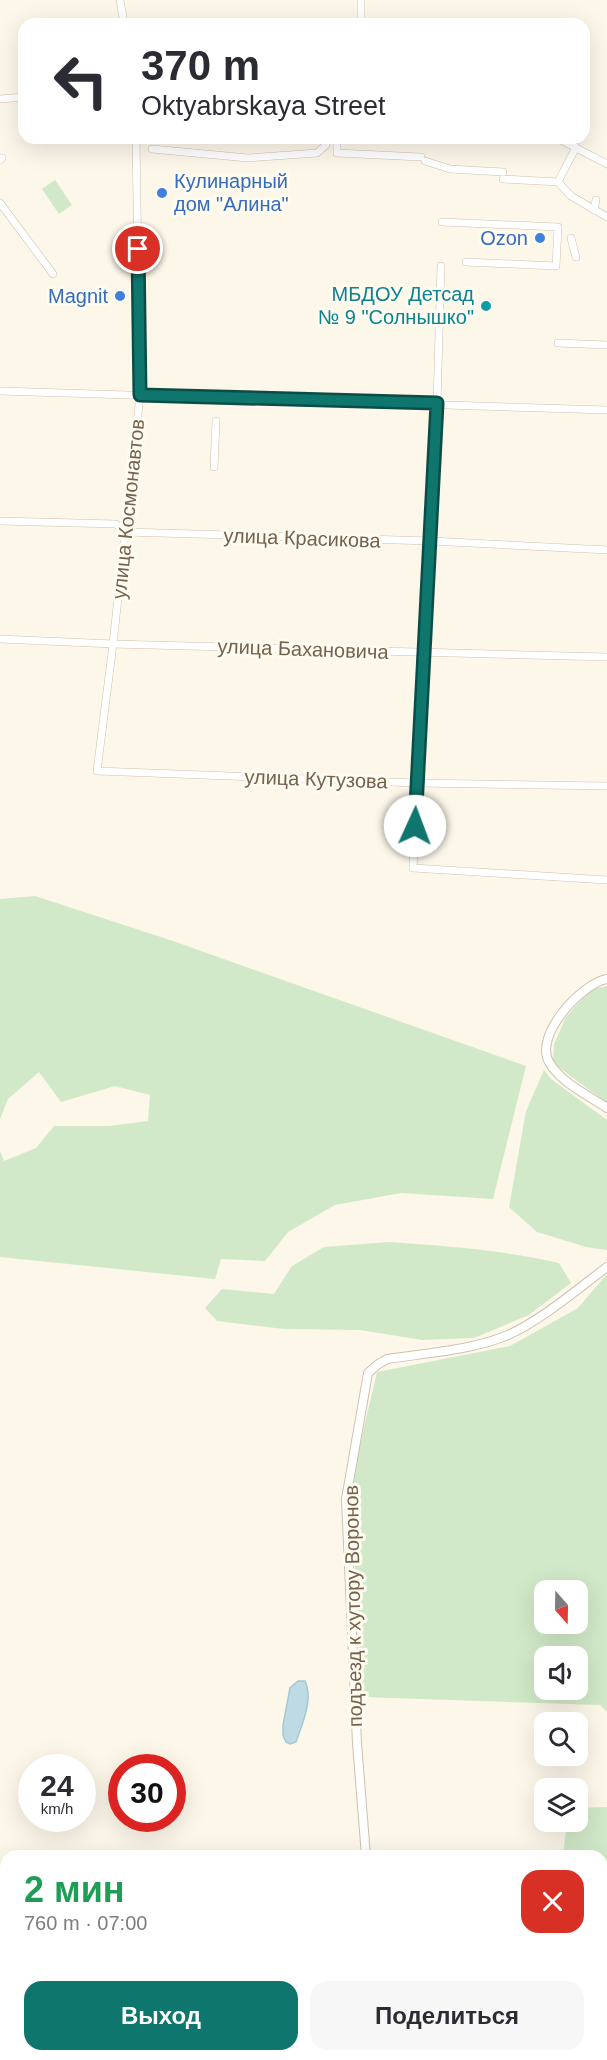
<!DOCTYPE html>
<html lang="ru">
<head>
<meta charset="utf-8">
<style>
	:root { --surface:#fff; --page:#f7f7f7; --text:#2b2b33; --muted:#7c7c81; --accent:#0f766e }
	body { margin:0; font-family:Arial,sans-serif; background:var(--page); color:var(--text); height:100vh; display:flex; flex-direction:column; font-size:22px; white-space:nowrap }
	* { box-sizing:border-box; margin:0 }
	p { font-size:20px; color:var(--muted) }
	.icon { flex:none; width:33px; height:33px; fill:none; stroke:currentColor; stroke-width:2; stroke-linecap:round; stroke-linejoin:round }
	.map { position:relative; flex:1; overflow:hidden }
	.panel { position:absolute; left:0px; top:1850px; width:608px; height:212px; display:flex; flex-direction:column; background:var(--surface); border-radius:18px 18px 0 0; box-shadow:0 6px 24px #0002 }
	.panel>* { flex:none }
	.banner { position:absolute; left:18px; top:18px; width:572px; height:126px; border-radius:18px; box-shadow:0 6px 24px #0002; background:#fff; color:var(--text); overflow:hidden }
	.needle { width:39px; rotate:160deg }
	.fabs { position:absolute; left:534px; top:1580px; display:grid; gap:12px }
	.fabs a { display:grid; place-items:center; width:54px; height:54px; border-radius:12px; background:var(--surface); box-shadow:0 6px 24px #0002; font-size:30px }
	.speed { position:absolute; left:18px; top:1754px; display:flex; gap:12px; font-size:30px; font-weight:700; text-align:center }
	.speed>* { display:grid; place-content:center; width:78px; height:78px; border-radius:50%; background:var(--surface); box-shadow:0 6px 24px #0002; line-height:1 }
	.speed small { font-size:15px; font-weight:400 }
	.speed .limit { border:9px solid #d22; background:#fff; color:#111 }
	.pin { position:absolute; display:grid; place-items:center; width:51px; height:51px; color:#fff; margin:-26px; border:3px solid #fff; border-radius:50%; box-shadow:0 2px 6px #0007 }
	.me { position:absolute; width:66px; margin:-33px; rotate:2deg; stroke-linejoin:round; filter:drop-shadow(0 0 4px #0008) }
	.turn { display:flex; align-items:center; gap:21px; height:126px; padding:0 24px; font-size:27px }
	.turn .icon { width:78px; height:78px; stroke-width:2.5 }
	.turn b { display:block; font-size:42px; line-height:51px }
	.round { display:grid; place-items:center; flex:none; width:63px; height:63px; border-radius:18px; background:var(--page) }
	.headline { display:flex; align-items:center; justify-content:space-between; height:102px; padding:0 24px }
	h1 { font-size:36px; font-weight:700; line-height:45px; color:#1e9e55 }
	.action { display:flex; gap:12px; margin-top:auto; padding:12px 24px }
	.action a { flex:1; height:69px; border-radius:18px; background:var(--accent); color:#fff; font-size:24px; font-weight:700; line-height:69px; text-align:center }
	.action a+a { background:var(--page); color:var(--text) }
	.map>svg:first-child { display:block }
	.green { fill:#d1e9c8; fill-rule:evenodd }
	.water { fill:#bedae5; stroke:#a5c8d6; stroke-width:1.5 }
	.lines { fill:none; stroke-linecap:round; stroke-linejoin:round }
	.minor-casing { stroke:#cec0af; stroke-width:8 }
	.tertiary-casing { stroke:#cec0af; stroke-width:10 }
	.minor { stroke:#fff; stroke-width:7 }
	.tertiary { stroke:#fff; stroke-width:8 }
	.route-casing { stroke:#0a4d48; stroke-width:15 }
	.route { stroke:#0f766e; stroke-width:10 }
	.shop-dot { fill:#3f7fe0; stroke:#fefbf0; stroke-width:2 }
	.culture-dot { fill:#0f9aa8; stroke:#fefbf0; stroke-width:2 }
	.labels { text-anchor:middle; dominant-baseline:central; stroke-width:6; stroke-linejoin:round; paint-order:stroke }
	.shop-label { font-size:20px; fill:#366cbe; stroke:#fefbf0; text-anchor:end }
	.culture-label { font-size:20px; fill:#0d838f; stroke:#fefbf0; text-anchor:end }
	.street-label { font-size:20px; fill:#76614d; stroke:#fefbf0 }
</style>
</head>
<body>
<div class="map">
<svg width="607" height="2060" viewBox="0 0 607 2060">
	<rect width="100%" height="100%" fill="#fcf7e9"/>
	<g class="green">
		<path d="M55 180 72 205 59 214 42 189Z"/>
		<path d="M35 896 170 940 526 1066 493 1199 401 1193 335 1205 288 1232 265 1261 221 1259 215 1279 0 1257V1151L4 1161 36 1148 54 1126H109L148 1121 150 1095 115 1086 61 1102 39 1072 8 1099 0 1119V899Z"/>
		<path d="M607 986V1103L553 1063 554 1044 566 1017 590 990Z"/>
		<path d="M544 1070 551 1079 607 1120V1250L586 1247 537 1232 509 1207 526 1111Z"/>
		<path d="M389 1242C446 1246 503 1250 559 1263L571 1283 529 1315 474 1338 422 1340 360 1330 284 1329 217 1321 205 1308 222 1289 274 1294 292 1266 324 1247Z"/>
		<path d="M607 1274V1712L600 1705 362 1697 355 1576 354 1470 377 1372 510 1346 578 1308ZM544 1590H578V1623H544ZM544 1656H578V1689H544Z"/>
		<path d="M607 1807V1950H602V1856L563 1855 567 1821H578V1808Z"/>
	</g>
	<path class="water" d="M298 1681H305C314 1699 302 1724 296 1742L290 1744 286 1742 283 1735V1725L290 1688Z"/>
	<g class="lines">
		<g class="minor-casing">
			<g id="minor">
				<path d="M120 0 124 24"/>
				<path d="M361 0V24"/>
				<path d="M0 99 24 97"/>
				<path d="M136 138 140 395 113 644 97 771 417 783 607 786"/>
				<path d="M337 138V153L421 157"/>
				<path d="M557 138 607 164"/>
				<path d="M152 149 248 158 317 153 326 145V138"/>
				<path d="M0 160 2 158"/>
				<path d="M425 161 450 169 503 172"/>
				<path d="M503 179 558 182 576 147"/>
				<path d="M558 182 571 196 607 217"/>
				<path d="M0 203 53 274"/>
				<path d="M594 210 596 200"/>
				<path d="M442 222 558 227 556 266 466 262"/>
				<path d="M571 238 576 257"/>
				<path d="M441 266 437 403 413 868 607 880"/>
				<path d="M558 343 607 345"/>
				<path d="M0 391 607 410"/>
				<path d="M214 467 216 421"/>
				<path d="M0 521 116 524 125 532 431 541 607 550"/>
				<path d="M0 639 113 644 607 657"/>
			</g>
		</g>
		<g class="tertiary-casing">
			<g id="tertiary">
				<path d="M607 979C581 984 534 1035 549 1062 561 1083 588 1095 607 1108"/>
				<path d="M366 1856 357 1743 346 1499 368 1373 377 1365 387 1359C426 1353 473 1350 508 1335 540 1321 579 1288 607 1267"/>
				<path d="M381 2055 382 2060"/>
			</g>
		</g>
		<use href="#minor" class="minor"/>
		<use href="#tertiary" class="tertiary"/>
	</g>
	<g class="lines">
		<g class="route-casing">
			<path id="route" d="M138 249 140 395 437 403 415 826"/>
		</g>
		<use href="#route" class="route"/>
	</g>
	<g class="shop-dot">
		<circle cx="162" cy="193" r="6"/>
		<circle cx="540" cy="238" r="6"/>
		<circle cx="120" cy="296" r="6"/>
	</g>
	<circle class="culture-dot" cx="486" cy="306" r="6"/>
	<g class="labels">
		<g class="shop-label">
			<text x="174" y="181" text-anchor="start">Кулинарный<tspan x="174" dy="23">дом "Алина"</tspan></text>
			<text x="528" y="238">Ozon</text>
			<text x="108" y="296">Magnit</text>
		</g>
		<g class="culture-label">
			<text x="474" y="294">МБДОУ Детсад<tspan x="474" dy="23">№ 9 "Солнышко"</tspan></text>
		</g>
		<g class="street-label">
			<text transform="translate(128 509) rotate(-84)">улица Космонавтов</text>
			<text transform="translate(302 538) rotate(2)">улица Красикова</text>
			<text transform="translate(303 649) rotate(2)">улица Бахановича</text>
			<text transform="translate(316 779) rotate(2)">улица Кутузова</text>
			<text transform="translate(353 1606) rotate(-91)">подъезд к хутору Воронов</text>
		</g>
	</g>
</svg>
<div class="fabs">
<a><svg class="needle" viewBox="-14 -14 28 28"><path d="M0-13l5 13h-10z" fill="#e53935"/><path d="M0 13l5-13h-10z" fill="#7c7c81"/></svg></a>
<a><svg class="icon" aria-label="sound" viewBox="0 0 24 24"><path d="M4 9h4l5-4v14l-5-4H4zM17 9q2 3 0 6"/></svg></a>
<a><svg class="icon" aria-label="search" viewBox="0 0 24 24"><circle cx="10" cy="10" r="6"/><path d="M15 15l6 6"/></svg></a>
<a><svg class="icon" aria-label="layers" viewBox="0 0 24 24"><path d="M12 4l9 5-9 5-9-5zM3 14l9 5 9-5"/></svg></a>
</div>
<div class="speed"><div>24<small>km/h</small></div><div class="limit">30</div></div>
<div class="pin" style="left:138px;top:249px;background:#d93025"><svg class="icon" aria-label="arrive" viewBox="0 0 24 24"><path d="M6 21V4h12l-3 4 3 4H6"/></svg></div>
<svg class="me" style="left:415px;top:826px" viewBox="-20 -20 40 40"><circle r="19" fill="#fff"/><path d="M0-13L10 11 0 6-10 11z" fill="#0f766e"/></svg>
<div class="banner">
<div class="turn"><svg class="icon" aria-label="left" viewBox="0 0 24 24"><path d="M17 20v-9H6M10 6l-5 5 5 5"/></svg><div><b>370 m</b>Oktyabrskaya Street</div></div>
</div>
<section class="panel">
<div class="headline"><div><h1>2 мин</h1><p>760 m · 07:00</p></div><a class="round" style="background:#d93025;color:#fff"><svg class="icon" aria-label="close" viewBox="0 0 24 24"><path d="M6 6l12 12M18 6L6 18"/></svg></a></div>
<div class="action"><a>Выход</a><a>Поделиться</a></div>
</section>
</div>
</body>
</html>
